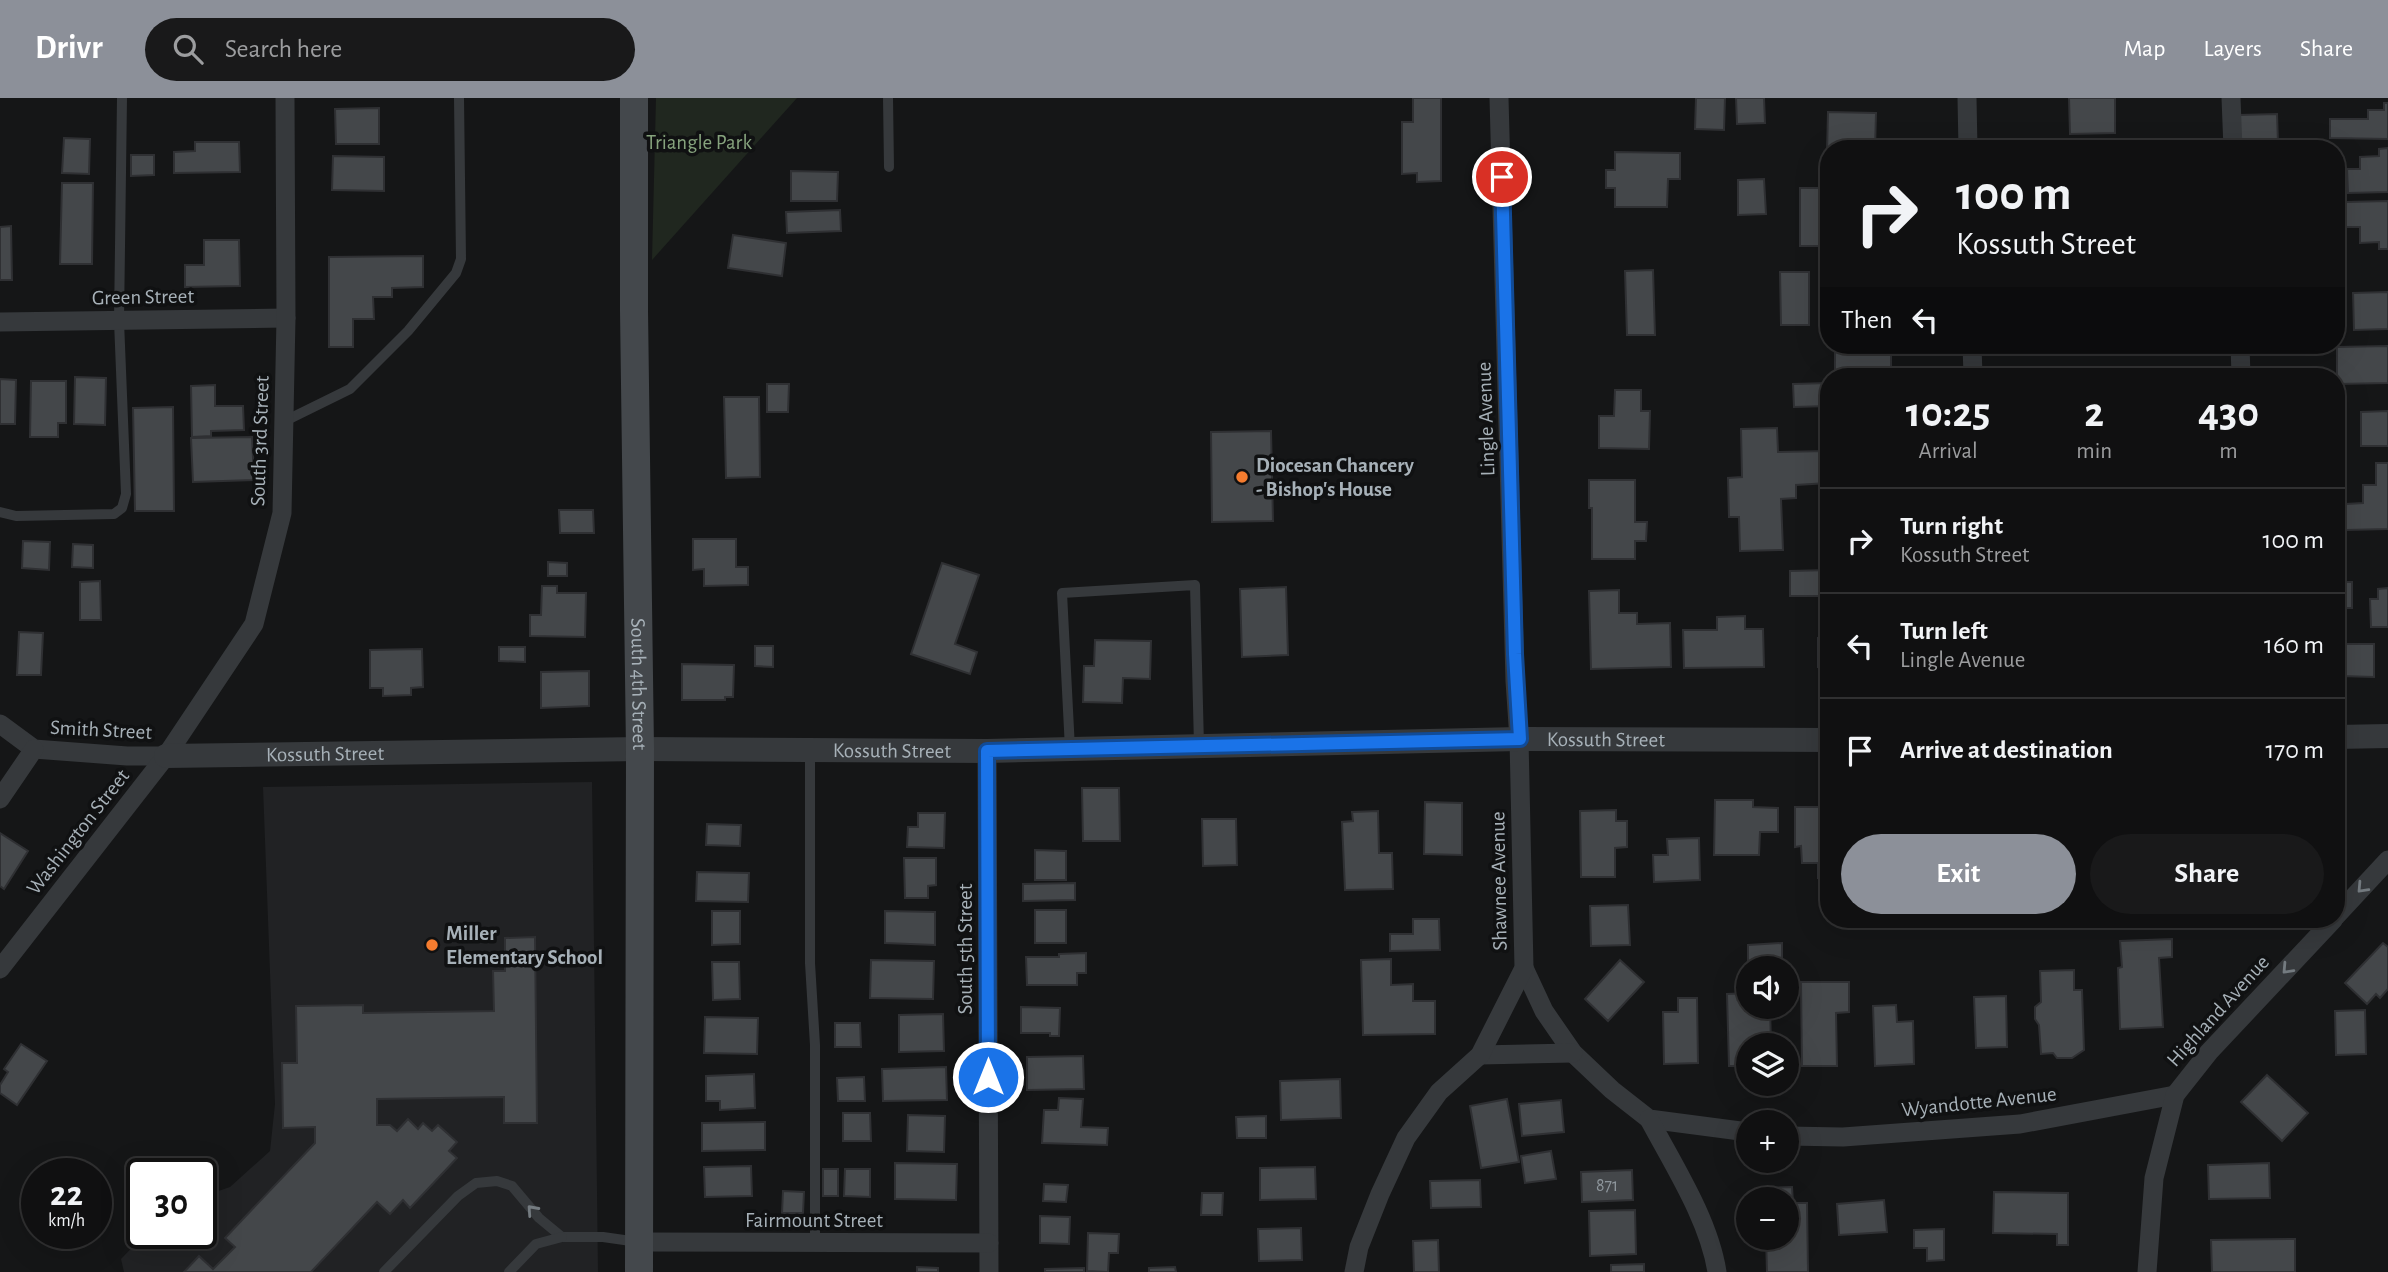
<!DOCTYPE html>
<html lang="en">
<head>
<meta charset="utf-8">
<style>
	:root { --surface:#101011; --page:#19191a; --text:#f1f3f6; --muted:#9c9d9f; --line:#303031; --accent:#8c9099 }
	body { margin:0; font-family:"Alegreya Sans",sans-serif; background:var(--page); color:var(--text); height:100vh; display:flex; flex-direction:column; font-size:26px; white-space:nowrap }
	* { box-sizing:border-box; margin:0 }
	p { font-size:23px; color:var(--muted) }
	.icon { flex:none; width:38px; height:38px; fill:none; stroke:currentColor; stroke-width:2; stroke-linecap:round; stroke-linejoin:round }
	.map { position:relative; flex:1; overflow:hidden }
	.drawer { position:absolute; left:1820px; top:270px; width:525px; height:560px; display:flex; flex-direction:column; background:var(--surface); border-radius:28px; box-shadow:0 7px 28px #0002,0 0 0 2px var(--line) }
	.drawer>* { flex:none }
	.top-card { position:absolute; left:1820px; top:42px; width:525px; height:214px; border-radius:28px; box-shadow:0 7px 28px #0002,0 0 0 2px var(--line); background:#101011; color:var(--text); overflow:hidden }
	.controls { position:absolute; left:1736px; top:858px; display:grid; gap:14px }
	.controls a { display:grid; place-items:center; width:63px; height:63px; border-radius:50%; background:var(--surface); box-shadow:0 7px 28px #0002,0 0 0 2px var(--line); font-size:35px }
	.speed { position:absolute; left:21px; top:1060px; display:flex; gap:14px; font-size:35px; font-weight:700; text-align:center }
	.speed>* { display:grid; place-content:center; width:91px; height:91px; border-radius:50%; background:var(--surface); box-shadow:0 7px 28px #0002,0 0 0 2px var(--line); line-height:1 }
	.speed small { font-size:18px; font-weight:400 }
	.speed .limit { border:4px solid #111; border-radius:10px; background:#fff; color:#111 }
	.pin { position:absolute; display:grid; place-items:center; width:60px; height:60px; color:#fff; margin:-30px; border:4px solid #fff; border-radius:50%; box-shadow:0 2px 7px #0007 }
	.me { position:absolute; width:77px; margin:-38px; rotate:0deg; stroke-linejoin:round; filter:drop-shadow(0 0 5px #0008) }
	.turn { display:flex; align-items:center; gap:24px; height:147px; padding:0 21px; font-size:32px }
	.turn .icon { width:91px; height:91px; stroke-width:2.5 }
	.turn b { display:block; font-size:49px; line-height:60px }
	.then { display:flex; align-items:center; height:66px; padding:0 21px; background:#0003; gap:14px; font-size:26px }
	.eta { display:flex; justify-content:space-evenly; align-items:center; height:119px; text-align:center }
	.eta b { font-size:42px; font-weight:600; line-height:49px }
	.action { display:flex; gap:14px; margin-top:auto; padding:14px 21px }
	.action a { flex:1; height:80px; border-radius:42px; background:var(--accent); color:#fff; font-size:28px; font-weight:600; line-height:80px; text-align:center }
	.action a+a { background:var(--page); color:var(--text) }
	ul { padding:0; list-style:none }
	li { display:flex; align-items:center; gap:21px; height:105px; padding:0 21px; border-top:2px solid var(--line) }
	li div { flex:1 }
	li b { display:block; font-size:26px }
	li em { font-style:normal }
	header { display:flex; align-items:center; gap:42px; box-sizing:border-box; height:98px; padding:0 35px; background:var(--accent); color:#fff }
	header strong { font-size:33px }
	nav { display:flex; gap:38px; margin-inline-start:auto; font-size:24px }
	.search { width:490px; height:63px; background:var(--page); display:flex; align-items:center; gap:18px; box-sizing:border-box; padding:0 24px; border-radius:38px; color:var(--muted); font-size:26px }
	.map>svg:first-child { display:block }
	.built { fill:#212224 }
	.green { fill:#20271f }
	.building { fill:#44474a; stroke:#2f3033; stroke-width:2 }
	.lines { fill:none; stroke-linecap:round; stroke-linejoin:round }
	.service { stroke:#36393c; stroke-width:10 }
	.minor { stroke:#36393c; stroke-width:19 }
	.tertiary { stroke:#36393c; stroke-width:24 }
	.secondary { stroke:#44484c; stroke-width:28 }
	.oneway { stroke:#747b80 }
	.route-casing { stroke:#114b97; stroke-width:18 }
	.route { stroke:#1a73e8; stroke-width:12 }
	.poi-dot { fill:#f57c2f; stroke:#101112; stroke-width:2.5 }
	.labels { text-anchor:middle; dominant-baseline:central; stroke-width:7; stroke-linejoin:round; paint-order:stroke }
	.number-label { font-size:18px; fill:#8e969c }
	.park-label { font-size:21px; fill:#86a37d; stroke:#101112 }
	.street-label { font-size:21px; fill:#a7b1b8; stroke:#101112 }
	.poi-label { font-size:21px; font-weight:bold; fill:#a7b1b8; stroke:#101112; text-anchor:start }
</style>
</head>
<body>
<header>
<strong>Drivr</strong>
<div class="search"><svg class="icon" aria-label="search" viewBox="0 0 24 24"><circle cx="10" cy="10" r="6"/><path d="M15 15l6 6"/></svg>Search here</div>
<nav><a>Map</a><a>Layers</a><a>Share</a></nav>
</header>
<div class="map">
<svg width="2388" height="1174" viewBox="0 0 2388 1174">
	<rect width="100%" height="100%" fill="#151617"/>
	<path class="built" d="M592 684 598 1174H124L121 1161 145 1136H201V1099L230 1089 270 1053 275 1006 263 689Z"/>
	<path class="green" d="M656 0H797L652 162Z"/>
	<g class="building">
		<path d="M1413 0H1441V83L1417 84V75L1402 76V24H1413Z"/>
		<path d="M1696 0H1725L1724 32 1695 31Z"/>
		<path d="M1736 0H1764L1765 25 1737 26Z"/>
		<path d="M2069 0H2115V35L2070 36Z"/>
		<path d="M2384 5H2388V41L2330 40V21H2368V12H2384Z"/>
		<path d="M379 10V46H336L335 11Z"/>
		<path d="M1828 14 1876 15 1875 51H1829V56L1827 55Z"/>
		<path d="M2277 16 2278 45 2239 46V17Z"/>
		<path d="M64 40 90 41 89 76 62 75Z"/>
		<path d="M195 44H239L240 74 174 75V54L195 53Z"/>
		<path d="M2388 50V94L2348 95 2347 71H2360V59L2379 58V51Z"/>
		<path d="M1615 54 1680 55V81H1668L1667 109H1615V90H1606V72H1615Z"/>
		<path d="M131 57H154V77L131 78Z"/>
		<path d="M333 58 384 59V93L332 92Z"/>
		<path d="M791 73 838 74 837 103H791Z"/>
		<path d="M1764 81 1766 116 1738 117V82Z"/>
		<path d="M62 85H93L92 166H60Z"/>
		<path d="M1800 90H1829V130H1820V148H1800Z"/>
		<path d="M2388 103V151H2379V144L2360 145V129H2346V104Z"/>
		<path d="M840 112 841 133 787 135 786 114Z"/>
		<path d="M11 128 12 182H0V129Z"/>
		<path d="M733 137 786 145 782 178 728 170Z"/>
		<path d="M204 142H239L240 188 185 189V167H204Z"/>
		<path d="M423 158V189L392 190V199H373L374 221H353V249H329V159Z"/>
		<path d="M1653 172 1655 237H1627L1625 173Z"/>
		<path d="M1780 174H1809V227H1781Z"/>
		<path d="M2388 194V231L2354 232 2353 195Z"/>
		<path d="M1835 247H1891V276L1835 277Z"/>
		<path d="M2388 248V285L2337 286V249Z"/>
		<path d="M2157 269V278H2125V270Z"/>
		<path d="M75 279 106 280 105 327 74 326Z"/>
		<path d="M0 281 16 282 15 326H0Z"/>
		<path d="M31 283H66V325H58V339H30Z"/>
		<path d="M1829 285V308L1794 309 1793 286Z"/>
		<path d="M767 286H789L788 314H767Z"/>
		<path d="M215 287V308H243L244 332 211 333V338L192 339 191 288Z"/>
		<path d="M1615 292H1641V313H1650L1649 351 1599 350V318H1614Z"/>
		<path d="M724 299H759L760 379 726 380Z"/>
		<path d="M173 309 174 413H135L133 310Z"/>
		<path d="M2388 313V348H2361V314Z"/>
		<path d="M1777 330 1778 354 1827 353 1828 385 1796 387V400L1781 401 1783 452 1740 453 1739 419H1729L1728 380 1742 379 1741 331Z"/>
		<path d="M1271 333 1273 423 1212 424 1211 334Z"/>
		<path d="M252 339 254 382 193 384 191 340Z"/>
		<path d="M2376 365H2388V431L2346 432V406L2363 405V387H2376Z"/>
		<path d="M1589 382H1635V424H1647L1646 443H1635V461H1592V410H1589Z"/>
		<path d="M559 412H593L594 435H560Z"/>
		<path d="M693 441H736V469H748V487L704 488V471L693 472Z"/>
		<path d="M23 443 50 444 49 472 22 470Z"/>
		<path d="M73 446 93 447V470L72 469Z"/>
		<path d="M548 464 567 465V478H548Z"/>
		<path d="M942 465 979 477 955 546 977 554 970 576 911 556Z"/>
		<path d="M1829 466V498H1790V473L1829 472Z"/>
		<path d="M100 483 101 522H80V484Z"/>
		<rect x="2336" y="484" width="16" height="26"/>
		<path d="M542 488H557V495H586L585 539 530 538V517H541Z"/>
		<path d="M1286 489 1288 557 1242 559 1240 491Z"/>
		<path d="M2388 490V529H2371L2370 501H2378V491Z"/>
		<path d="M1619 492V515H1637V526L1670 525 1671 569 1591 571 1589 493Z"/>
		<path d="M1745 518V531H1763L1764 569 1684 570 1683 532H1717V519Z"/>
		<path d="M19 534 43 535 41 577H17Z"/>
		<rect x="1818" y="540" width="11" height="29"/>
		<path d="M1095 542 1151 543 1150 581 1123 580 1122 605 1083 604 1084 568H1094Z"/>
		<path d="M2340 546H2374V579L2340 578Z"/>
		<path d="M755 548H773V569L755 568Z"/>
		<path d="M499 549H525V564L499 563Z"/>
		<path d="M422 551 423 589 411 590V597L383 598V590H370V552Z"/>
		<path d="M682 566 734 567 733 599H725V602H682Z"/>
		<path d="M589 573V608L541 610V574Z"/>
		<path d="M1082 690H1119L1120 743H1083Z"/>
		<path d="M1715 702H1753V709L1778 710V734H1760L1759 757H1714Z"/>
		<path d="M1425 704 1462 705V757L1424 756Z"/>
		<path d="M1795 709H1829V780H1818V765H1802L1801 748 1795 749Z"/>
		<path d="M1616 712V723H1627V749L1615 750V779H1581L1580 713Z"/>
		<path d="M1378 713 1379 755H1392L1393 791 1345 792 1342 724 1353 723 1352 714Z"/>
		<path d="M918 715H945L944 750 907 749 908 729H918Z"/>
		<path d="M1202 721H1236L1237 767 1203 768Z"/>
		<path d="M707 726 741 727 740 748 706 747Z"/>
		<path d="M0 735 28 753 4 791 0 788Z"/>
		<path d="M1699 740 1700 782 1654 784 1653 757H1668L1667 741Z"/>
		<path d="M1035 752 1066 753V782H1035Z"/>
		<path d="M904 760H936V787L928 788V800H905Z"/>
		<path d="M697 774 749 775 748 804 696 803Z"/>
		<path d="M1075 785V802L1023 803V786Z"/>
		<path d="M1628 807 1630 847 1591 848 1590 808Z"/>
		<rect x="1035" y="812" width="31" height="33"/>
		<path d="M712 813H740V846L712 847Z"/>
		<path d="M885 813 935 814V847L885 845Z"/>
		<path d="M1413 821H1439L1440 852 1390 853V836H1413Z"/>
		<rect x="2145" y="821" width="30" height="10"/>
		<path d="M2219 821H2247L2248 823 2219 824Z"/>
		<path d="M535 839 537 1025H504V999L377 1001V1027H390L397 1033 408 1021 418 1031 423 1025 432 1033 438 1027 457 1044 449 1053 457 1060 410 1110 403 1102 390 1116 377 1104 311 1174H184L199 1158 213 1171 235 1149 225 1140 315 1045V1029L283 1030 282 965H297L296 908 363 907V915L494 913 493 873H505V840Z"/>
		<path d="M2172 841V859L2159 860 2163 929 2120 931 2118 870 2122 869 2120 843Z"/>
		<path d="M1782 845V867L1748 868V847Z"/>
		<path d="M2383 845 2388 849V891L2380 900 2376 896 2367 906 2345 885Z"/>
		<path d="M1086 855V875H1077V887H1027L1026 859H1059V856Z"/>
		<path d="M1391 861V887L1413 886V903H1435V936L1363 937 1361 862Z"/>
		<path d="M871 862 934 863 933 901 870 900Z"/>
		<path d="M1620 862 1644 884 1608 923 1585 901Z"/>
		<path d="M712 864H739L740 901 713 902Z"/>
		<path d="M2074 872V892H2082L2084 952 2072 960H2057L2053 955 2041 956 2039 927 2035 921V909L2041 904 2040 873Z"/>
		<path d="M1801 884H1849V914L1836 915 1837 968H1802Z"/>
		<path d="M1748 895V908H1770L1771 947H1748V968H1729L1727 896Z"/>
		<path d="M2006 898 2007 949 1976 950 1974 899Z"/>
		<path d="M1678 900H1697L1698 965 1664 966 1663 914H1678Z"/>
		<path d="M1896 907 1897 924 1913 923 1914 966 1875 968 1873 908Z"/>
		<path d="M1021 909 1060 910 1059 938H1050V935H1021Z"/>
		<path d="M2365 912 2366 956 2336 957 2335 913Z"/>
		<path d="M943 916 944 953 899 954V917Z"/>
		<path d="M705 919 758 920 757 956 704 955Z"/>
		<path d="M835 925H860L861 949H835Z"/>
		<path d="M21 946 47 963 17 1007 0 995V987L8 974 4 971Z"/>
		<path d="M1083 958 1084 991 1027 992V959Z"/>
		<path d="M946 969 947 1002 883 1003 882 971Z"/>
		<path d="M754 976 755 1010 720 1012V1003H706V978Z"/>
		<path d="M2267 977 2308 1015 2282 1043 2241 1004Z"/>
		<path d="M864 979 865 1003H838L837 980Z"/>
		<path d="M1340 981 1341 1020 1281 1022 1280 983Z"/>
		<path d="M1059 1000 1083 1001 1081 1029 1108 1030 1107 1047 1042 1045 1044 1012H1058Z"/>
		<path d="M1507 1001 1519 1064 1481 1070 1470 1008Z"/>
		<path d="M1561 1002 1564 1034 1522 1038 1519 1006Z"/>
		<path d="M843 1015H870L871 1043H843Z"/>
		<path d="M908 1017 945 1018 944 1054 907 1053Z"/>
		<path d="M1266 1018V1040H1237L1236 1019Z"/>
		<path d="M765 1024V1052L702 1053V1025Z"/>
		<path d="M1551 1053 1556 1081 1525 1085 1521 1058Z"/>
		<path d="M895 1065 957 1066 956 1102 895 1101Z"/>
		<path d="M2269 1065 2270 1100 2209 1101 2208 1067Z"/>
		<path d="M751 1068 752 1098 705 1099 704 1069Z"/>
		<path d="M1315 1069 1316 1101 1260 1102V1070Z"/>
		<rect x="823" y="1071" width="15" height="27"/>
		<path d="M845 1071H870V1099L844 1098Z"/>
		<path d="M1632 1072 1633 1102 1582 1104 1581 1074Z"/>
		<path d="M1480 1082 1481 1109 1431 1110 1430 1083Z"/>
		<path d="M1044 1086 1068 1087 1066 1104 1043 1103Z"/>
		<path d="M1792 1089 1793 1105H1807L1808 1174H1767L1766 1139H1787V1101H1766V1090Z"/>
		<path d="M783 1093 804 1094 803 1115H782Z"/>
		<path d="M1994 1094 2068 1095V1147H2057V1136L1993 1135Z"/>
		<path d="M1202 1095H1223L1222 1117H1201Z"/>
		<path d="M1884 1102 1887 1134 1839 1137 1837 1106Z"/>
		<path d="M1635 1112 1636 1156 1590 1158 1589 1113Z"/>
		<path d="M1040 1118 1070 1119 1069 1146 1040 1145Z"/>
		<path d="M1301 1130 1302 1162 1259 1163 1258 1131Z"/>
		<path d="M1944 1131V1162L1927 1163V1150H1914V1132Z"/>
		<path d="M1088 1135 1119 1136 1118 1155H1109L1108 1174 1087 1173Z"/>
		<path d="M2295 1141V1174H2212L2211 1142Z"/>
		<path d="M1438 1142 1439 1174H1414L1413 1143Z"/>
		<path d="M1644 1166V1174H1611V1167Z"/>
		<path d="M917 1169 938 1170V1174H917Z"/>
		<path d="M1175 1169 1176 1174H1149V1170Z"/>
		<path d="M1084 1170V1174H1045V1171Z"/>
	</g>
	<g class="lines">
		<g class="service">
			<path d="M888 0 889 69"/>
			<path d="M285 323 350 291 408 233 456 175 461 161 459 0"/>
			<path d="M0 414 16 418 114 416 122 410 126 396 119 223 122 0"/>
			<path d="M810 651V865L815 947V1144"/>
			<path d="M1070 651 1062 495 1195 487 1199 648"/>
			<path d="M384 1174 458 1098 476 1085 497 1083 512 1088 539 1120 562 1139H603L638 1144"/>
			<path d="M509 1174 536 1146 562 1139"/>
		</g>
		<g class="minor">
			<path d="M1967 0 1968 51"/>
			<path d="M2231 0 2233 51"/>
			<path d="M0 224 286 220"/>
			<path d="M1972 247 1973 278"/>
			<path d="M2240 247 2241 278"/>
			<path d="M0 626 34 651 127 658H166"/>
			<path d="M987 653 989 1174"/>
			<path d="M0 701 34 651"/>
			<path d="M2336 818 2388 762"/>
			<path d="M1524 870 1544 913 1573 955 1612 992 1649 1021 1748 1034"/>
			<path d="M0 871 166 658 254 526 282 415 286 220 285 0"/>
			<path d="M1480 957 1573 955"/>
			<path d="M1649 1021C1674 1068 1709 1122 1717 1174"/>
			<path d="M1787 1038 1843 1039 2020 1026 2175 997"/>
			<path d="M639 1144 989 1145"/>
			<path d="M1354 1174 1359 1149 1380 1096 1406 1040 1439 994 1480 957 1524 870 1519 641 1515 583 1499 0"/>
			<path d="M2147 1174 2154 1080 2175 997 2209 954 2334 821"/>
		</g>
		<g class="tertiary">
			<path d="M2336 639 2388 638"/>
			<path id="s1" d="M166 658 640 651 987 653 1519 641 1829 642"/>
		</g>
		<path class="secondary" id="s2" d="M634 0V213L640 651 639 1174"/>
	</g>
	<defs><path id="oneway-chevron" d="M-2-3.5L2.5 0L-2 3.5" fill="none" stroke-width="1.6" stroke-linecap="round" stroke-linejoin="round" transform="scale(1.75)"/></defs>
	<g class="oneway">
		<use href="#oneway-chevron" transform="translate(2362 790) rotate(133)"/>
		<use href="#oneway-chevron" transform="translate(2287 871) rotate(133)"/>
		<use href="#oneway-chevron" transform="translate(532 1112) rotate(-132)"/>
	</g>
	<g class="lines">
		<g class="route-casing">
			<path id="route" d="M988 979 987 653 1520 641 1515 556 1502 79"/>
		</g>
		<use href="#route" class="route"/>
	</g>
	<g class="poi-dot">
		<circle cx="1242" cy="379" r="7"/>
		<circle cx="432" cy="847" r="7"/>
	</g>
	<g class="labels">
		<g class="number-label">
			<text x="1607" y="1088">871</text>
		</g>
		<g class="park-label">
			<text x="699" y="44">Triangle Park</text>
		</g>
		<g class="street-label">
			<text transform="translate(143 199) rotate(-1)">Green Street</text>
			<text transform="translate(1486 321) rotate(-92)">Lingle Avenue</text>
			<text transform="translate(260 343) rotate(-88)">South 3rd Street</text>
			<text stroke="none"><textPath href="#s2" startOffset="586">South 4th Street</textPath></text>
			<text transform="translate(101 632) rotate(3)">Smith Street</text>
			<text stroke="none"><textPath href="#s1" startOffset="1440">Kossuth Street</textPath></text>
			<text stroke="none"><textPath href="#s1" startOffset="726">Kossuth Street</textPath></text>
			<text stroke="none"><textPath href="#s1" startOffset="159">Kossuth Street</textPath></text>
			<text transform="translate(78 734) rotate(-52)">Washington Street</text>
			<text transform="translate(1499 783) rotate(-91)">Shawnee Avenue</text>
			<text transform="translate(965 851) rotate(-90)">South 5th Street</text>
			<text transform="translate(2218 913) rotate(-48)">Highland Avenue</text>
			<text transform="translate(1979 1004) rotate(-6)">Wyandotte Avenue</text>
			<text x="814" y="1122">Fairmount Street</text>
		</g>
		<g class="poi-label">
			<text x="1256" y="367">Diocesan Chancery<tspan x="1256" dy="24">- Bishop's House</tspan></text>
			<text x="446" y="835">Miller<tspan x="446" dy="24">Elementary School</tspan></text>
		</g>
	</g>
</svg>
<div class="controls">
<a><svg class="icon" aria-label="sound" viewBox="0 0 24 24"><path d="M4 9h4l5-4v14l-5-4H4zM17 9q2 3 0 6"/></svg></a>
<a><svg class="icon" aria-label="layers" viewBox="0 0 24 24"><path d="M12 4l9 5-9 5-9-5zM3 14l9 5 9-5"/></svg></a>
<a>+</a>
<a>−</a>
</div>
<div class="speed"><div>22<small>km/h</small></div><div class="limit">30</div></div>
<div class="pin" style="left:1502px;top:79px;background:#d93025"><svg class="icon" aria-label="arrive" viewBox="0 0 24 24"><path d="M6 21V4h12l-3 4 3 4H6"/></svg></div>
<svg class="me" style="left:988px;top:979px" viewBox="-20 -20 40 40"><circle r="17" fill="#1a73e8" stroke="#fff" stroke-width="3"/><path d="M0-11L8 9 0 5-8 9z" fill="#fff"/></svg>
<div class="top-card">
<div class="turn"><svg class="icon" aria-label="right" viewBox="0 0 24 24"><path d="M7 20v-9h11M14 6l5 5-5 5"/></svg><div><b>100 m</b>Kossuth Street</div></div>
<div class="then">Then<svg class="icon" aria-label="left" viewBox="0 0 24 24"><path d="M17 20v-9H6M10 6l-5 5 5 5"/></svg></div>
</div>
<section class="drawer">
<div class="eta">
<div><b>10:25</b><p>Arrival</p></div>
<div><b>2</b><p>min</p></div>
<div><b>430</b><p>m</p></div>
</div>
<ul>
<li><svg class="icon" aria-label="right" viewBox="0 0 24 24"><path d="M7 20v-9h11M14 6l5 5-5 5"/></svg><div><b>Turn right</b><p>Kossuth Street</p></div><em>100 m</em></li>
<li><svg class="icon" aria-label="left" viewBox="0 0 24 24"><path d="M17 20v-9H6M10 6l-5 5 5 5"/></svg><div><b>Turn left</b><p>Lingle Avenue</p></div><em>160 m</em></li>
<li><svg class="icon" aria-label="arrive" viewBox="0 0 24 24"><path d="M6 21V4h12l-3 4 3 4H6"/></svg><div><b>Arrive at destination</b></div><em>170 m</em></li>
</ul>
<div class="action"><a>Exit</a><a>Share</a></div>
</section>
</div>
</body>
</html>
